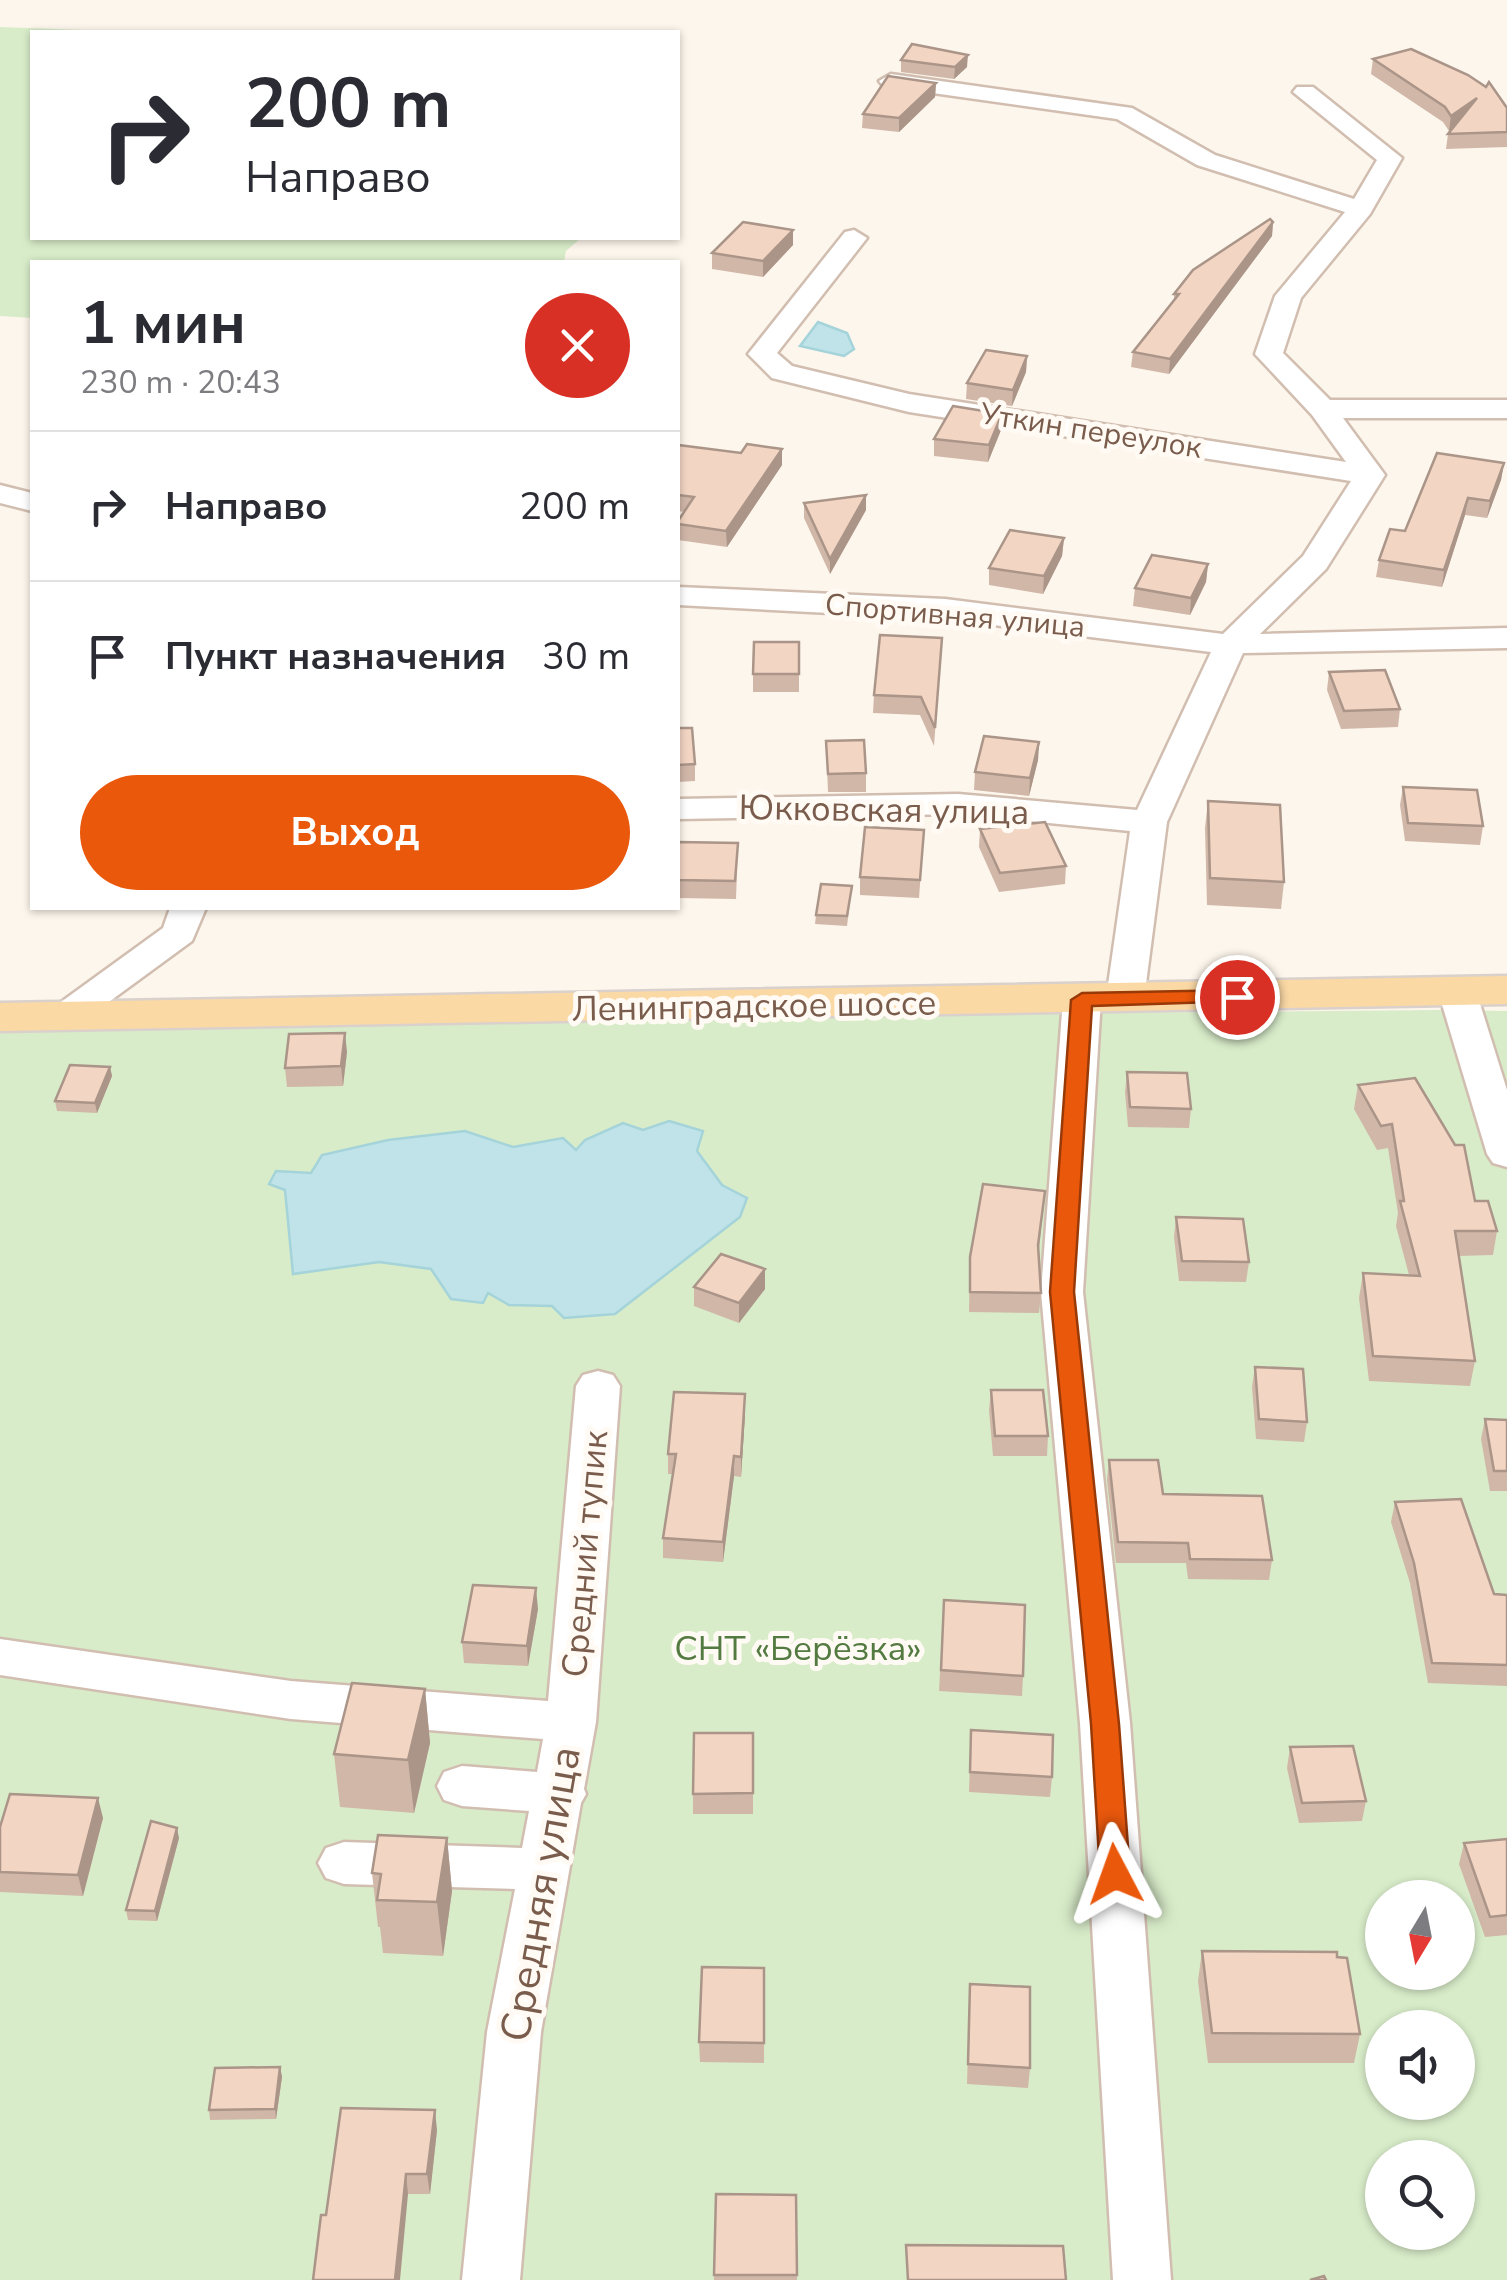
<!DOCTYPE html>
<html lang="ru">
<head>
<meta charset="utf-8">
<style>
	:root { --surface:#fff; --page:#f7f7f7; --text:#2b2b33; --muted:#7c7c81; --line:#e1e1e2; --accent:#ea580c }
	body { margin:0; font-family:"Nunito Sans",sans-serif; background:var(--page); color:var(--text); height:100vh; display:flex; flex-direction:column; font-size:38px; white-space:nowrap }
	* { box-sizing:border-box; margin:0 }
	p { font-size:32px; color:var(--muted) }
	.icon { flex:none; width:55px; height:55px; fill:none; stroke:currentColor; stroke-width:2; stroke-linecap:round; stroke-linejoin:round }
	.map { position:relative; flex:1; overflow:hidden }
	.details { position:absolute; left:30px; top:260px; width:650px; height:650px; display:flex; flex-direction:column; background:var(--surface); border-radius:0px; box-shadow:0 2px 8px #0004 }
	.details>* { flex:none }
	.banner { position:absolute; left:30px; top:30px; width:650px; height:210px; border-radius:0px; box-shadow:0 2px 8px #0004; background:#fff; color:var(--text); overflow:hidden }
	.needle { width:65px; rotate:190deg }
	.fabs { position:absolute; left:1365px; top:1880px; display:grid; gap:20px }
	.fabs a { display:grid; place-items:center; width:110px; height:110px; border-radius:50%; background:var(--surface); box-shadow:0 2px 8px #0004; font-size:50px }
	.pin { position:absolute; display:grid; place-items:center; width:85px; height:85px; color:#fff; margin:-42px; border:5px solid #fff; border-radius:50%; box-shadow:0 2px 10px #0007 }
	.me { position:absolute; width:110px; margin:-55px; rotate:356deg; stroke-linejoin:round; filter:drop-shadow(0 0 8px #0008) }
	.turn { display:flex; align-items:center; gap:35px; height:210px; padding:0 50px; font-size:45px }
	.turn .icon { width:130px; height:130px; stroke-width:2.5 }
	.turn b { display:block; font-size:70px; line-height:85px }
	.round { display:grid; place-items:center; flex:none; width:105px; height:105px; border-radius:52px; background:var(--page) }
	.head { display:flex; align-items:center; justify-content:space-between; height:170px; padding:0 50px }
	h1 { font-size:60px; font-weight:700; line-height:75px }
	.primary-button { display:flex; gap:20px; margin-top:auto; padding:20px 50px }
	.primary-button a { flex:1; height:115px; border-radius:60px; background:var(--accent); color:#fff; font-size:40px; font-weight:700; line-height:115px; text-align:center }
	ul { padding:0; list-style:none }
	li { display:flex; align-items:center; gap:30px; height:150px; padding:0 50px; border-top:2px solid var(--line) }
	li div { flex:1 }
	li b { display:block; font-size:38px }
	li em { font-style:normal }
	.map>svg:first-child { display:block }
	.green { fill:#d8ecc9; fill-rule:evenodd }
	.water { fill:#bfe3e8; stroke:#a5d3da; stroke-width:2.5 }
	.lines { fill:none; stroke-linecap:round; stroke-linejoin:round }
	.minor-casing { stroke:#d1beb0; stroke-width:5 }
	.major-casing { stroke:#dad1cd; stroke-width:5 }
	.minor { fill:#fff; fill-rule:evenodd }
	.major { fill:#fbd9a5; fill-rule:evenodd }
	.wall { fill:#d1b7a8 }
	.shaded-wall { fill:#aa9588 }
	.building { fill:#f3d5c3; stroke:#aa9588; stroke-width:2.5 }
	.route { fill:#ea580c; stroke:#983908; stroke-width:2.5 }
	.labels { text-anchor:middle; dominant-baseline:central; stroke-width:10; stroke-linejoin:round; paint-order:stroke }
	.far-street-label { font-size:30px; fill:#7a5c4d; stroke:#fffaf3 }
	.street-label { font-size:35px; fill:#7a5c4d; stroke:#fffaf3 }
	.park-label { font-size:35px; fill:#537a41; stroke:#fffaf3 }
	.near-street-label { font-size:42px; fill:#7a5c4d; stroke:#fffaf3 }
</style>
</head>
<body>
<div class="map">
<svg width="1507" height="2280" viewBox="0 0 1507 2280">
	<rect width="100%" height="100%" fill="#fdf6ec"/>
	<g class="green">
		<path d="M0 27 141 32H32V238H581L566 251 564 262H32V318L0 316Z"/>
		<path d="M1438 1010 1507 1011V2280H0V1022ZM1382 1898H1458V1972H1382ZM1382 2028H1458V2102H1382ZM1382 2158H1458V2232H1382Z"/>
	</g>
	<g class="water">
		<path d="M818 322 847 333 854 349 844 356 800 346Z"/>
		<path d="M669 1121 703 1131 697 1151 722 1185 747 1198 740 1217 615 1314 564 1318 552 1306 509 1305 488 1293 483 1303 451 1299 431 1269 379 1262 293 1274 285 1190 269 1184 276 1171 311 1173 322 1155 388 1140 465 1131 513 1147 563 1138 576 1150 585 1140 623 1123 643 1130Z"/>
	</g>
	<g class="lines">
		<g class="minor-casing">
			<g id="minor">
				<path d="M891 74 1132 108 1215 155 1354 199 1377 160 1293 92 1297 87H1313L1402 158 1370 214 1301 298 1283 353 1330 400H1507V418H1343L1385 475 1326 569 1260 634 1507 628V648L1243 653 1167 822 1144 999 1138 1007 1125 1010 1112 1007 1106 999 1130 831 958 814 678 819V799L958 794 1137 810 1211 652 945 619 678 605V587L945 599 1223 634 1303 556 1351 481 909 412 772 378 748 354 845 232 854 230 867 238 777 353 792 366 909 394 1346 462 1312 415 1255 354 1275 296 1345 212 1197 165 1117 119 883 86 879 81Z"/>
				<path d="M0 485 32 493V511L0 503Z"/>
				<path d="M170 908H206L192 941 76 1026 63 1029 50 1026 44 1018 50 1010 163 928Z"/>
				<path d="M1457 980 1470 983 1476 991 1507 1090V1167L1493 1163 1487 1154 1438 991 1444 983Z"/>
				<path d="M1082 988 1095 991 1101 999 1083 1292 1130 1723 1171 2280H1113L1080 1723 1041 1292 1063 999 1069 991Z"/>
				<path d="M598 1371 613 1375 620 1386 596 1722 584 1789 586 1794 581 1803 541 2032 520 2280H462L487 2032 515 1889 344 1884 326 1878 318 1863 326 1848 344 1842 522 1848 529 1811 462 1806 444 1800 437 1786 444 1772 462 1766 537 1772 543 1739 291 1719 0 1675V1639L291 1681 548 1701 576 1386 583 1375Z"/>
			</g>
		</g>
		<g class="major-casing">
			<path id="major" d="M1507 976V1004L0 1031V1003Z"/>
		</g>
		<use href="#minor" class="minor"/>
		<use href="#major" class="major"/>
	</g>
	<g class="wall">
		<path d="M1373 59 1507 108V147L1446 149 1448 134 1452 129 1449 131 1443 122 1371 74Z"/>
		<path d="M901 60 967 67 954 79 901 72Z"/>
		<path d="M936 83 935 97 899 132 862 128 863 114Z"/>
		<path d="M1273 222 1272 236 1169 374 1131 367 1133 352 1174 301V294Z"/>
		<path d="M793 245 763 277 712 269V253Z"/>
		<path d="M1027 356 1026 372 1012 406 966 399 967 383Z"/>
		<path d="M1002 414 1001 430 988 462 934 456V439Z"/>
		<path d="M678 445 782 465 727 547 678 540V521L684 512 678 511Z"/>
		<path d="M1504 463 1501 480 1487 518 1465 515 1442 587 1376 577 1379 560 1405 531Z"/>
		<path d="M866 495V510L830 574 804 518V503Z"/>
		<path d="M1064 538 1062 556 1043 594 989 585V568Z"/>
		<path d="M1208 564 1206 582 1190 615 1133 606 1135 588Z"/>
		<path d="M942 638 934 746 920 715 873 713 874 695Z"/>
		<path d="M799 642V692H753V674Z"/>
		<path d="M1329 672 1400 709 1398 727 1341 729 1327 690Z"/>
		<path d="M678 728 695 764V781L678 782Z"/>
		<path d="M826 741 866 773V792H828Z"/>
		<path d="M1039 742 1038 760 1029 796 974 790 975 772Z"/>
		<path d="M1403 787 1483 826 1480 845 1405 841 1400 805Z"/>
		<path d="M1208 801 1284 882 1281 909 1207 905 1205 828Z"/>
		<path d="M980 829 1066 866 1065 884 999 892 979 847Z"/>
		<path d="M924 830 919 898 860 895V877Z"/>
		<path d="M678 842 738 843 736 899 678 898Z"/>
		<path d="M852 886 847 926 815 924 816 915Z"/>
		<path d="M347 1052 343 1086 287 1087 285 1068Z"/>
		<path d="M110 1067 112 1076 97 1113 57 1111 55 1101Z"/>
		<path d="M1127 1072 1191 1109 1189 1128 1128 1127 1125 1092Z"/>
		<path d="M1358 1085 1475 1201 1497 1231 1493 1255 1458 1256 1475 1361 1470 1386 1369 1381 1359 1298 1363 1273 1409 1275 1396 1226 1398 1213 1388 1148 1377 1150 1354 1109Z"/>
		<path d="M1045 1191 1039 1250 1041 1293 1039 1313 969 1312 970 1257Z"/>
		<path d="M1176 1217 1249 1262 1246 1282 1179 1281 1174 1237Z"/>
		<path d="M694 1287 765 1289 739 1323 694 1306Z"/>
		<path d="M1255 1367 1307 1422 1304 1442 1256 1439 1252 1387Z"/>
		<path d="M991 1390 1048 1436 1047 1456H993L989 1410Z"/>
		<path d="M745 1414 741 1477 734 1476 723 1562 663 1558V1538L673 1474H668V1454Z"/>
		<path d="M1485 1419 1507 1420V1491H1490L1481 1439Z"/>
		<path d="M1109 1460 1163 1494 1272 1560 1269 1580 1188 1579 1186 1563H1116L1107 1480Z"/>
		<path d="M1395 1502 1494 1594 1507 1595V1686L1428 1683 1410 1583 1391 1522Z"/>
		<path d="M944 1600 1023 1676 1022 1696 939 1691Z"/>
		<path d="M538 1609 528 1666 464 1663 462 1642Z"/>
		<path d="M425 1689 430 1743 414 1813 340 1807 334 1754Z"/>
		<path d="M971 1730 1052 1777 1050 1797 969 1792Z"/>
		<path d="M753 1733V1814H693V1794Z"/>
		<path d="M1290 1747 1366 1801 1362 1821 1299 1823 1287 1768Z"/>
		<path d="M103 1818 83 1896 0 1892V1827Z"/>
		<path d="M179 1838 157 1921 128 1920 126 1910Z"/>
		<path d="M447 1838 452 1891 443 1956 383 1953 380 1927H378L372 1873Z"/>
		<path d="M1507 1839V1935L1485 1937 1459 1864 1464 1843Z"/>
		<path d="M1202 1951 1337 1957 1360 2034 1354 2063H1208L1198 1981Z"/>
		<path d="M764 1968V2063L700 2062 699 2042Z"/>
		<path d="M970 1984 1030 2068 1028 2088 967 2084Z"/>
		<path d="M280 2067 282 2077 276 2119 210 2120 209 2110Z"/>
		<path d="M437 2130 430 2194H408L326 2215Z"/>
		<path d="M716 2194 796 2195 797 2280H714Z"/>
	</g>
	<g class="shaded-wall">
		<path d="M968 55 967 67 954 79 955 67Z"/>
		<path d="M936 83 935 97 899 132V118Z"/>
		<path d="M1477 98 1474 113 1449 131 1451 116Z"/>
		<path d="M1273 222 1272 236 1169 374 1170 359Z"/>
		<path d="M793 230V245L763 277V261Z"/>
		<path d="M1027 356 1026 372 1012 406 1013 390Z"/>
		<path d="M1002 414 1001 430 988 462 989 445Z"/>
		<path d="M782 449V465L727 547 726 531Z"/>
		<path d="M1504 463 1501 480 1487 518 1490 501Z"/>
		<path d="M866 495V510L830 574V559Z"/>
		<path d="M1468 498 1465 515 1442 587 1444 570Z"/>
		<path d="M1064 538 1062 556 1043 594 1044 576Z"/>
		<path d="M1208 564 1206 582 1190 615 1191 598Z"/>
		<path d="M1039 742 1038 760 1029 796 1030 778Z"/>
		<path d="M345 1033 347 1052 343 1086 341 1066Z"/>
		<path d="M110 1067 112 1076 97 1113 95 1103Z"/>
		<path d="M765 1269V1289L739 1323V1303Z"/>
		<path d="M745 1394V1414L741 1477V1457Z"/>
		<path d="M734 1456V1476L723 1562V1542Z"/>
		<path d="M536 1588 538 1609 528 1666 527 1646Z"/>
		<path d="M425 1689 430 1743 414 1813 408 1760Z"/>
		<path d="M98 1798 103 1818 83 1896 78 1875Z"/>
		<path d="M177 1828 179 1838 157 1921 155 1911Z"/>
		<path d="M447 1838 452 1891 443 1956 437 1902Z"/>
		<path d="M280 2067 282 2077 276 2119 275 2109Z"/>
		<path d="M435 2110 437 2130 430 2194 427 2174Z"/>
		<path d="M406 2174 408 2194 400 2280H395Z"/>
	</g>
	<g class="building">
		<path d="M912 44 968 55 955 67 901 60Z"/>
		<path d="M1411 49 1468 75 1486 87 1489 82 1507 108V132L1448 134 1477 98 1451 116 1445 107 1373 59Z"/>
		<path d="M888 76 936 83 899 118 863 114Z"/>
		<path d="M1270 219 1273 222 1170 359 1133 352 1179 294H1174L1193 270Z"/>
		<path d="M743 222 793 230 763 261 712 253Z"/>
		<path d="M986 350 1027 356 1013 390 967 383Z"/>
		<path d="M953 406 1002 414 989 445 934 439Z"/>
		<path d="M747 444 782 449 726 531 678 524V521L694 497 678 495V445L741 453Z"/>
		<path d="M1437 453 1504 463 1490 501 1468 498 1444 570 1379 560 1390 529 1405 531Z"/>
		<path d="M866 495 830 559 804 503Z"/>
		<path d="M1010 530 1064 538 1044 576 989 568Z"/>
		<path d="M1152 555 1208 564 1191 598 1135 588Z"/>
		<path d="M880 635 942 638 935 728 921 697 874 695Z"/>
		<path d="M754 642H799V674H753Z"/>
		<path d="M1385 670 1400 709 1344 711 1329 672Z"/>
		<path d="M678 728H692L695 764 678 765Z"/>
		<path d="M984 736 1039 742 1030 778 975 772Z"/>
		<path d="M864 740 866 773 828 774 826 741Z"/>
		<path d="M1403 787 1477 790 1483 826 1408 823Z"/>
		<path d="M1208 801 1280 805 1284 882 1210 878Z"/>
		<path d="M1045 822 1066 866 1000 873 980 829Z"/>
		<path d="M865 827 924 830 920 880 860 877Z"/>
		<path d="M678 842 738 843 735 881 678 880Z"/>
		<path d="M821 884 852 886 847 916 816 915Z"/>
		<path d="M345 1033 341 1066 285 1068 289 1034Z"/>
		<path d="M70 1065 110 1067 95 1103 55 1101Z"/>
		<path d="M1127 1072 1187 1073 1191 1109 1130 1107Z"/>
		<path d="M1415 1078 1455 1145H1464L1475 1201H1488L1497 1231H1455L1475 1361 1373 1356 1363 1273 1420 1276 1400 1201H1404L1392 1124 1381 1126 1358 1085Z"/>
		<path d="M983 1184 1045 1191 1038 1245 1041 1293 970 1292V1257Z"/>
		<path d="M1176 1217 1243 1219 1249 1262 1182 1261Z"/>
		<path d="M721 1254 765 1269 739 1303 694 1287Z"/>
		<path d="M1255 1367 1303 1369 1307 1422 1259 1419Z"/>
		<path d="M991 1390H1043L1048 1436H995Z"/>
		<path d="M674 1392 745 1394 741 1457 734 1456 723 1542 663 1538 676 1454H668Z"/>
		<path d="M1485 1419 1507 1420V1471H1494Z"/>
		<path d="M1109 1460H1158L1163 1494 1262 1496 1272 1560 1190 1559 1188 1543 1118 1542Z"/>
		<path d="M1461 1499 1494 1594 1507 1595V1665L1432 1663 1414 1563 1395 1502Z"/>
		<path d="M473 1585 536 1588 527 1646 462 1642Z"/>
		<path d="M944 1600 1025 1605 1023 1676 941 1670Z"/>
		<path d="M352 1683 425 1689 408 1760 334 1754Z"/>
		<path d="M971 1730 1053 1735 1052 1777 970 1772Z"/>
		<path d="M694 1733H753V1793L693 1794Z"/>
		<path d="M1353 1746 1366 1801 1302 1803 1290 1747Z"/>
		<path d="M10 1794 98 1798 78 1875 0 1872V1827Z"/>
		<path d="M151 1821 177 1828 155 1911 126 1910Z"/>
		<path d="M378 1835 447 1838 437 1902 377 1900 381 1874 372 1873Z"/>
		<path d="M1507 1839V1915L1490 1917 1464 1843Z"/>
		<path d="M1202 1951 1337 1952V1957L1347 1958 1360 2034 1212 2033Z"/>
		<path d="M702 1967 764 1968V2043L699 2042Z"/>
		<path d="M970 1984 1030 1987V2068L968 2064Z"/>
		<path d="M280 2067 275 2109 209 2110 215 2068Z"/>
		<path d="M341 2108 435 2110 427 2174H406L395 2280H313L321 2215H326Z"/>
		<path d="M716 2194 796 2195 797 2275H714Z"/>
		<path d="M906 2245 1063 2246 1066 2280H908Z"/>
		<path d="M1324 2276 1326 2280H1310Z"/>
	</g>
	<path class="route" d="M1237 990 1248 997 1245 1001 1092 1006 1074 1292 1119 1724 1130 1874 1125 1883 1115 1886 1105 1883 1100 1874 1091 1724 1050 1292 1071 1000 1082 993Z"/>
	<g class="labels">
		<g class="far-street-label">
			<text transform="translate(1091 431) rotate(9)">Уткин переулок</text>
			<text transform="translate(955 616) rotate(5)">Спортивная улица</text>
		</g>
		<g class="street-label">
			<text transform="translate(884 810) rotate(1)">Юкковская улица</text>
			<text transform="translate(754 1006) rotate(-1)">Ленинградское шоссе</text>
			<text transform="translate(585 1554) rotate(-85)">Средний тупик</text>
		</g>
		<g class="park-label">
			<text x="798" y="1648">СНТ «Берёзка»</text>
		</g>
		<g class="near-street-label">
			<text transform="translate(541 1894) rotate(-80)">Средняя улица</text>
		</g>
	</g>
</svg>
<div class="fabs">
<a><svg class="needle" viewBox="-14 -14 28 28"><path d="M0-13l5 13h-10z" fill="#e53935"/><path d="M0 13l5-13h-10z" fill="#7c7c81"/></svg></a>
<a><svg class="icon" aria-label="sound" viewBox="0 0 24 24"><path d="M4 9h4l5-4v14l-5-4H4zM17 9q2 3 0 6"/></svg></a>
<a><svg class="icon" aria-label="search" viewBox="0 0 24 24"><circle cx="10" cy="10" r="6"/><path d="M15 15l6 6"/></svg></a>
</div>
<div class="pin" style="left:1237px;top:997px;background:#d93025"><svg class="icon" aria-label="arrive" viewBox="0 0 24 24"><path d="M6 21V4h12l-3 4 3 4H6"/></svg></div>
<svg class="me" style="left:1115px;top:1874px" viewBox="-20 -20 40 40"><path d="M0-17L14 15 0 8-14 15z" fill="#ea580c" stroke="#fff" stroke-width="4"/></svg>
<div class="banner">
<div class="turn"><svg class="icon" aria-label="right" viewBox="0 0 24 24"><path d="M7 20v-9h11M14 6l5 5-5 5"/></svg><div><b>200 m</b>Направо</div></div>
</div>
<section class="details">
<div class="head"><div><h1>1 мин</h1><p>230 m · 20:43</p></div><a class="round" style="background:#d93025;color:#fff"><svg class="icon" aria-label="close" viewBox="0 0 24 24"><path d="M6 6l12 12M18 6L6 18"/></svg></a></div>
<ul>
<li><svg class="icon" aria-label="right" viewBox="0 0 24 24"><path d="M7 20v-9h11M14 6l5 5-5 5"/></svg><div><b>Направо</b></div><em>200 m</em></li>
<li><svg class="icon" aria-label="arrive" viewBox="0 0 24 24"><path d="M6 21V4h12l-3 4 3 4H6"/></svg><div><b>Пункт назначения</b></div><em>30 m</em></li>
</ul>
<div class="primary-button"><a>Выход</a></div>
</section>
</div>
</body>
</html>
